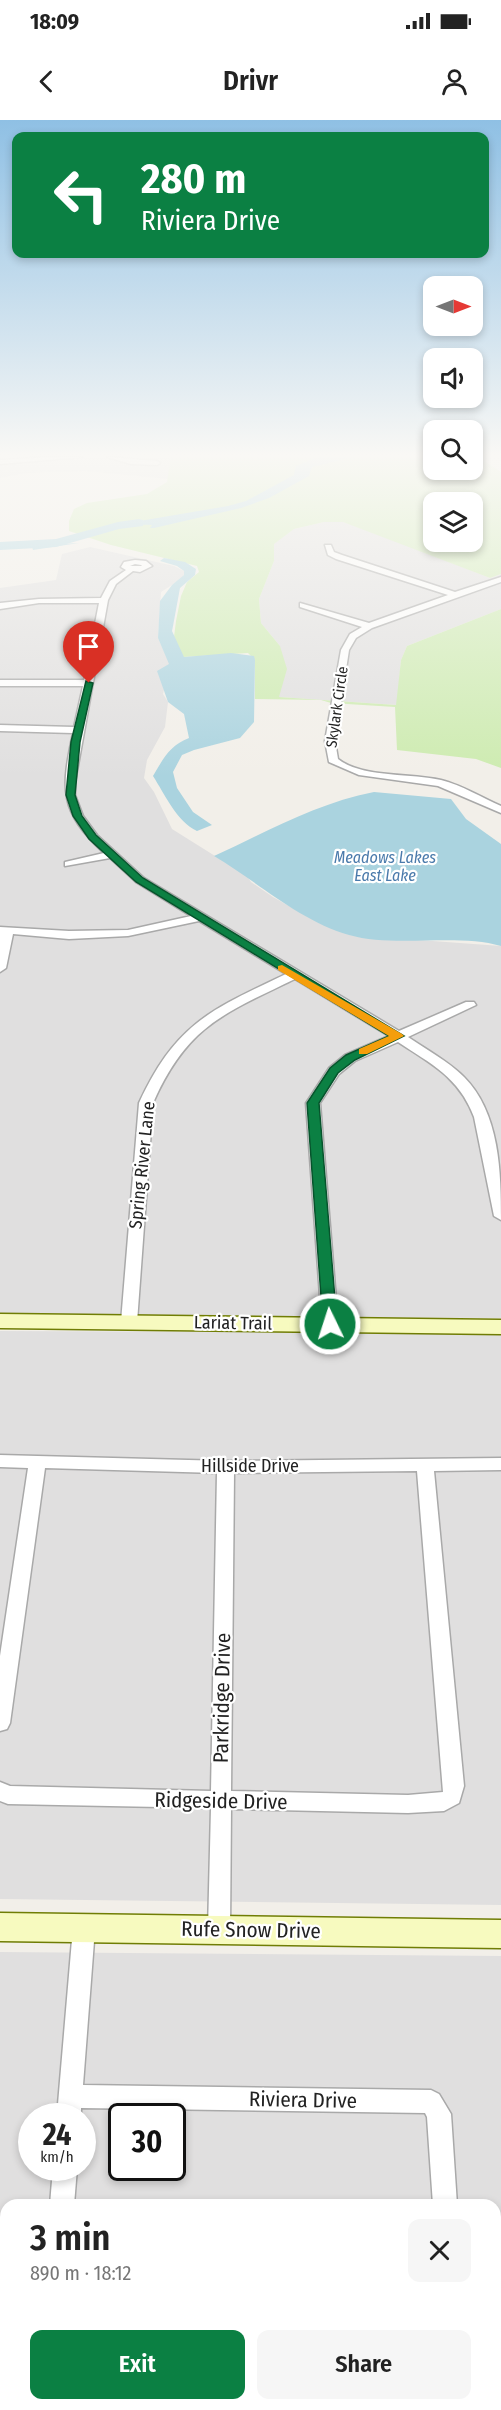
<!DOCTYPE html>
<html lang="en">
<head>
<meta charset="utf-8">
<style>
	:root { --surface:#fff; --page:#f6f6f6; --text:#222; --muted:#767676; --accent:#0b8043 }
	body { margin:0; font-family:"Fira Sans Condensed",sans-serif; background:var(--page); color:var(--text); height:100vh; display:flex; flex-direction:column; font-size:22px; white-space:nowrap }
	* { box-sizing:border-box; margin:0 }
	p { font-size:20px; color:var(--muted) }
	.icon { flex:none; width:33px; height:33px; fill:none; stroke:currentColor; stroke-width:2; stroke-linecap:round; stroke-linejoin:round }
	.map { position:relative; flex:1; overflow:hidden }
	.side { position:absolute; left:0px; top:2079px; width:501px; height:212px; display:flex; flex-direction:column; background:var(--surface); border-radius:18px 18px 0 0; box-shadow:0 3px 9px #0003 }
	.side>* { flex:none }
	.hud { position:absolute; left:12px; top:12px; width:477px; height:126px; border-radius:12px; box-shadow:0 3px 9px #0003; background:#0b8043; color:#fff; overflow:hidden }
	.needle { width:39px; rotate:90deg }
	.controls { position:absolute; left:423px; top:156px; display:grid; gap:12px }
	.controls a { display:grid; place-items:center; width:60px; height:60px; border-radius:12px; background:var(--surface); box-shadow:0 3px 9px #0003; font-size:30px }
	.speed { position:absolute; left:18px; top:1983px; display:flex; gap:12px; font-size:30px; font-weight:700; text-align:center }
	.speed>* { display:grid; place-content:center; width:78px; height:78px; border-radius:50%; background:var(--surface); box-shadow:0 3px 9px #0003; line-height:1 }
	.speed small { font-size:15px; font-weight:400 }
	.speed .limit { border:3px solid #111; border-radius:9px; background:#fff; color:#111 }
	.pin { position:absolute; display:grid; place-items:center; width:51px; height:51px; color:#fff; margin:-62px -26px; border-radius:50% 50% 50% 0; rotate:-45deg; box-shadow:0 0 6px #0007 }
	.pin .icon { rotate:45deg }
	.me { position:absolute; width:66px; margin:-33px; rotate:356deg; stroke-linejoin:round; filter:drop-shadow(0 0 4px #0008) }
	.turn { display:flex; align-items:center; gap:21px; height:126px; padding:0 30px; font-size:27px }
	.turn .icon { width:78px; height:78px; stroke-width:2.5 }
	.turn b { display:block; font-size:42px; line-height:51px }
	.round { display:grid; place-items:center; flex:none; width:63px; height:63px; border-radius:12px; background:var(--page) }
	.headline { display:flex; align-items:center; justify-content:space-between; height:102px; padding:0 30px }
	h1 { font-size:36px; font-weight:600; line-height:45px }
	.primary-button { display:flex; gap:12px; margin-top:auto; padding:12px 30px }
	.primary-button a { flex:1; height:69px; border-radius:12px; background:var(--accent); color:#fff; font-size:24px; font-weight:600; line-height:69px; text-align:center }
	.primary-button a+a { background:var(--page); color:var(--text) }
	.status { display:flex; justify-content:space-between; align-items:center; height:42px; padding:0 30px; background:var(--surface); direction:ltr }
	.status svg { height:16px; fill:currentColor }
	header { display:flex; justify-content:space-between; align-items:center; height:78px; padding:0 30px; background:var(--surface); font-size:27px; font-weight:600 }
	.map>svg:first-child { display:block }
	.residential { fill:#e0dfdf; fill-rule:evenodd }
	.grass { fill:#cdebb0; fill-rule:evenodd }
	.water { fill:#aad3df }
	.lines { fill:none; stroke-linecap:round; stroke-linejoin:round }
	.river { fill:#aad3df; fill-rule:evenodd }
	.street-casing { stroke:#a9a9a9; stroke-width:3 }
	.secondary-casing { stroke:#707d05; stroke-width:3 }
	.street { fill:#fff; fill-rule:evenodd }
	.secondary { fill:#f7fabf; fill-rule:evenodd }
	.route { fill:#0b8043; stroke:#07532c; stroke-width:1.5 }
	.slow { fill:#f59e0b }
	.labels { text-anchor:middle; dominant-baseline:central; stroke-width:4.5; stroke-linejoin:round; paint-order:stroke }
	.far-street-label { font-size:15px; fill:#222; stroke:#fff }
	.far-water-label { font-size:16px; font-style:italic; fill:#4a7aab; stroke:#fff }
	.street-label { font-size:18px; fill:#222; stroke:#fff }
	.near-street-label { font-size:21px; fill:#222; stroke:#fff }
</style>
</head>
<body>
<div class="status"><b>18:09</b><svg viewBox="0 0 49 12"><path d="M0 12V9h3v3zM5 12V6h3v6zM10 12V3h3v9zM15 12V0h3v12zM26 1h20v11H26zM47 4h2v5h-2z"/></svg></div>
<header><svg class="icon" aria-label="back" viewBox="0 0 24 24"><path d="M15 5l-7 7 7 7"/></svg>Drivr<svg class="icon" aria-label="person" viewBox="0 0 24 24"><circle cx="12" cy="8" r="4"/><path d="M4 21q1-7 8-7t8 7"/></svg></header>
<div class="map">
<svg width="501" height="2290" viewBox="0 0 501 2290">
	<rect width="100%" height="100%" fill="#f2efe9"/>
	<g class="residential">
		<path d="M0 337H171L168 359 85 351 27 353 0 358Z"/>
		<path d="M324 402H343L365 409 490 458 501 454V489L407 526 401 540 397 585 279 577 280 526 261 503 259 479 274 441 273 424 294 409Z"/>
		<path d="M90 427 174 446 184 451V455L178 461 161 472 158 518 170 544 163 574 168 582 165 607 147 640 144 658 154 672 172 709 247 756 251 762 273 777 319 803 350 815 501 826V1198L0 1196V468L56 460 62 434Z"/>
		<path d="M0 1211 501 1213V1785L0 1779Z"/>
		<path d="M0 1832 501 1836V2290H0ZM32 1996H82V2048H32ZM122 1996H172V2048H122ZM6 2085H495V2284H6Z"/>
	</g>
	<path class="grass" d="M171 337H433L434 350H472L473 337H478L501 352V454L490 458 343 402H324L294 409 274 424V441L259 479 261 503 280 526 287 549 279 577 396 585 401 540 407 526 501 489V648L476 639 397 630 395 587 331 583 321 580 255 579V540L248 533 183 537 174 517 176 501 181 476 187 462 199 452 197 446 111 425 69 411V401L74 389 87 383 147 374 167 362ZM434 382H472V422H434Z"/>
	<g class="water">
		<path d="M318 337H353L312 347 309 356 269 378 241 388 154 408H150L152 405C119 403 90 415 60 424L79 423 33 430 31 423 65 419 110 406 228 386 246 381 294 355 296 346Z"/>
		<path d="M164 438 185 442 196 449 195 455 180 468 173 506 172 511 184 537 231 533 254 536 255 540 254 602 240 618 194 630 182 635 173 652 177 668 193 692 212 705 197 711C177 702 164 673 153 656 163 639 170 625 189 618L184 594 168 582 157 551 169 544 158 518 160 481 172 465 184 455V451L177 446 160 441Z"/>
		<path d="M374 672 451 679 466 699 501 724V826C457 813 394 828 349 815 298 800 258 762 214 736 266 712 317 683 374 672Z"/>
	</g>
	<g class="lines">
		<path class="river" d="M139 399 143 400V406L119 409 56 427 0 430V422L56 419 118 402Z"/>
		<g class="street-casing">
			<g id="street">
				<path d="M52 337H82L0 344V340Z"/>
				<path d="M107 337 157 341 160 343 157 345 131 344Z"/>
				<path d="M325 425H331L334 432 342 435 455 472 501 457V462L372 508 356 518 349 530 335 621 338 639C362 658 411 653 441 660 462 665 482 678 501 686V693L438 666 359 655 329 642 325 621 341 530 350 514 362 507 300 487V483L369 503 448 475 336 439 328 435Z"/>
				<path d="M135 440 146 441 152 446 140 452 133 451 116 464 108 480 75 662V675L83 696 97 715 144 758 399 911 466 882H474L476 885 408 917C427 930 448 941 464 957 500 993 501 1053 501 1100L494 1096 474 997C459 957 431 944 398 922L355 941 339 954 320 983 338 1204 330 1209 322 1204 306 983 329 948 345 935 389 916 295 859C223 894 187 906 153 983L137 1202 129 1207 121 1202 139 983C176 903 211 890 286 854L199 801 128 816 69 819 13 814 6 848 0 852V807L69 811 128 810 191 796 136 762 110 738 65 746V742L104 733C59 691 61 670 73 613L0 611V605L74 607 83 566H0V560H84L99 483H39L0 489V483L39 479 101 478 110 461 126 450 121 447 124 442ZM135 444 141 445 142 446H130Z"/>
				<path d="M0 1335 226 1341 501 1338V1350L434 1351 464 1666 459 1683 444 1691 408 1693 231 1689 230 1810 227 1817 219 1820 211 1817 208 1810 211 1688 8 1684 0 1681V1662L10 1666 211 1671 217 1353 45 1348 10 1603 7 1609 0 1611V1536L28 1348 0 1347ZM417 1351 443 1672 408 1675 231 1671 234 1353Z"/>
				<path d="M84 1798 92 1801 95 1808 83 1965 431 1970 439 1974 451 1994 457 2085H433L427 1997 425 1993 81 1988V1996H57L73 1808 76 1801Z"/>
				<path d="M53 2048H77L74 2085H50Z"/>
				<rect x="32" y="2284" width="26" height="6"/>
				<rect x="445" y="2284" width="26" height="6"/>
			</g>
		</g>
		<g class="secondary-casing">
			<g id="secondary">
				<path d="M0 1194 501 1200V1214L0 1208Z"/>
				<path d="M0 1793 501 1800V1828L0 1821Z"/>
			</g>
		</g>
		<use href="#street" class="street"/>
		<use href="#secondary" class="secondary"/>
	</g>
	<linearGradient id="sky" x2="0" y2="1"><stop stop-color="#8fc0e4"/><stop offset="0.51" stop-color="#f9f8f5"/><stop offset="1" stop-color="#f9f8f5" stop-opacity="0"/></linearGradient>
	<rect width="501" height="657" fill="url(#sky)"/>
	<path class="route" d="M86 561 93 563 80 622 75 675 82 696 96 715 143 758 404 916 355 940 338 953 319 983 337 1204 335 1207H325L323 1204 307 983 330 948 346 935 389 916 136 762 89 719 73 696 66 675 71 622Z"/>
	<path class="slow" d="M282 845 402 914 404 916 367 934H359V929L389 916 278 850V846Z"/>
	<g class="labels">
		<g class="far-street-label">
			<text transform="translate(337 587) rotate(-82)">Skylark Circle</text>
		</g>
		<g class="far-water-label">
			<text x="385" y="737">Meadows Lakes<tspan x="385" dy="18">East Lake</tspan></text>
		</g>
		<g class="street-label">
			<text transform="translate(142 1045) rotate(-84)">Spring River Lane</text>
			<text transform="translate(233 1203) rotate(1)">Lariat Trail</text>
			<text x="250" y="1346">Hillside Drive</text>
		</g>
		<g class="near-street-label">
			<text transform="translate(222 1578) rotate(-89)">Parkridge Drive</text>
			<text transform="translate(221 1681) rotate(1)">Ridgeside Drive</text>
			<text transform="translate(251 1810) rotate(1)">Rufe Snow Drive</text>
			<text transform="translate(303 1980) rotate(1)">Riviera Drive</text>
		</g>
	</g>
</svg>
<div class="controls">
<a><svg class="needle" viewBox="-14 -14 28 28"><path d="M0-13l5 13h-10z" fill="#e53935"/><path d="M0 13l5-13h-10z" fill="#767676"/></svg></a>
<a><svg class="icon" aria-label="sound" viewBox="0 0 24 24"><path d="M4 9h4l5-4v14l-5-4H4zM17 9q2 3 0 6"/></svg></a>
<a><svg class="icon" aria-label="search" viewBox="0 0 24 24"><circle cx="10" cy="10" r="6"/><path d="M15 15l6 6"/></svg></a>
<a><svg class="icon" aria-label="layers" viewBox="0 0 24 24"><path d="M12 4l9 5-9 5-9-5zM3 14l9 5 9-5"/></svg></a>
</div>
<div class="speed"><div>24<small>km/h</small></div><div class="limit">30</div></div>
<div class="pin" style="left:89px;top:563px;background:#d93025"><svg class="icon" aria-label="arrive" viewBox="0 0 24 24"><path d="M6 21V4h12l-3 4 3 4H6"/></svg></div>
<svg class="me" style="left:330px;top:1204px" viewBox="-20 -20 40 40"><circle r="17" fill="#0b8043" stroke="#fff" stroke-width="3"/><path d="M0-11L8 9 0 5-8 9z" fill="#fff"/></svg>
<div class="hud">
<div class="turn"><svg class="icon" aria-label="left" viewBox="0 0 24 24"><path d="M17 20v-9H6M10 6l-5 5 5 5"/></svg><div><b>280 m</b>Riviera Drive</div></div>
</div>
<section class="side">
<div class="headline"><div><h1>3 min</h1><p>890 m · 18:12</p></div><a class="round"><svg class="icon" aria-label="close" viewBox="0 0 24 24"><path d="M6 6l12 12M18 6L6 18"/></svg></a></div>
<div class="primary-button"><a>Exit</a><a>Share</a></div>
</section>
</div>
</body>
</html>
